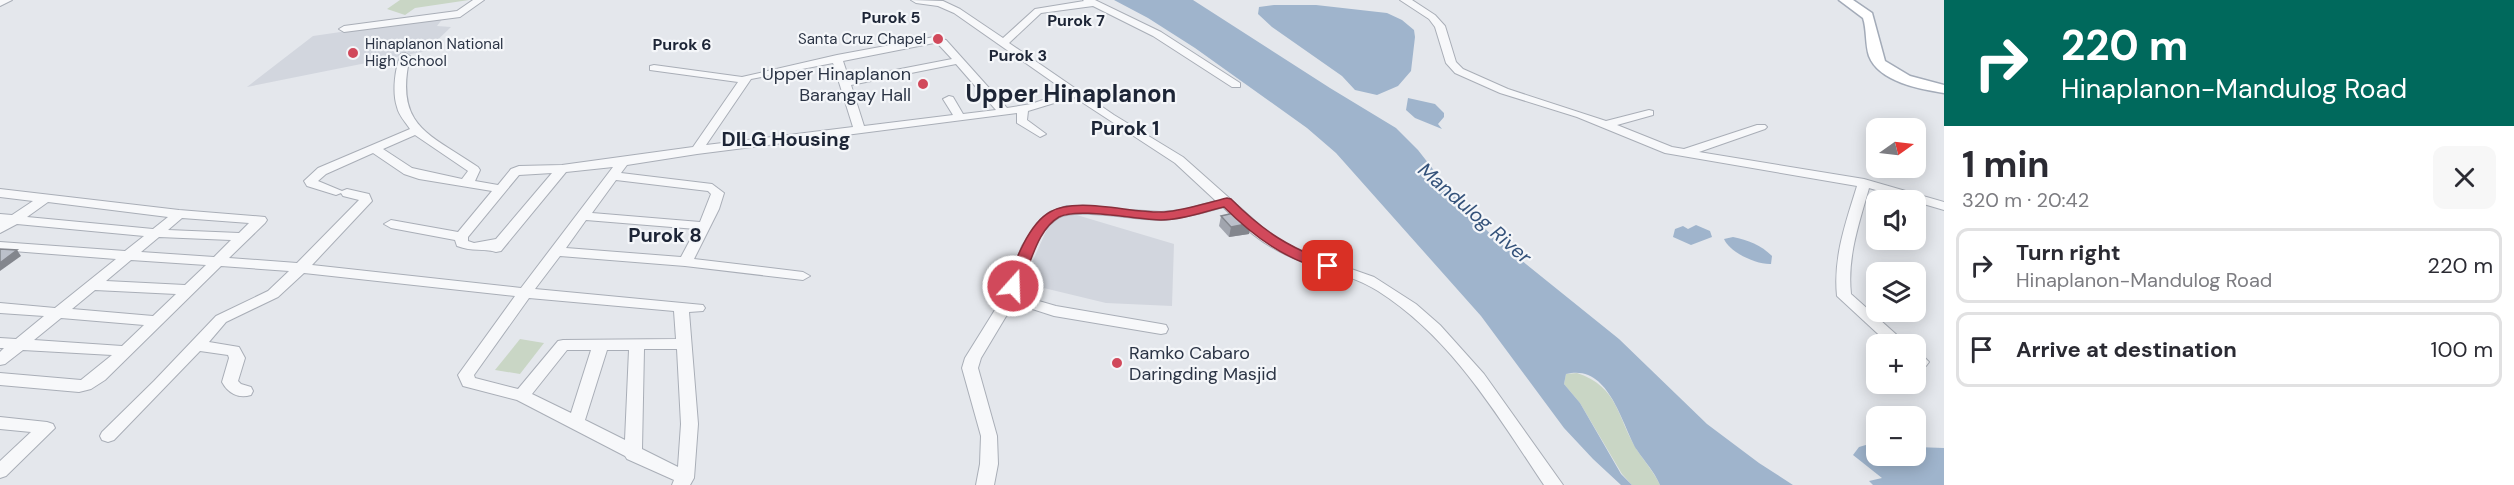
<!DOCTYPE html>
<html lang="en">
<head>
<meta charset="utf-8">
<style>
	:root { --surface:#fff; --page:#f7f7f7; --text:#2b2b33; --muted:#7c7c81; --line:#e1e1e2 }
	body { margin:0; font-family:"DM Sans",sans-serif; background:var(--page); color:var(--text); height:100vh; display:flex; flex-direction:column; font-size:22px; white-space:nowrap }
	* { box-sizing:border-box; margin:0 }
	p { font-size:20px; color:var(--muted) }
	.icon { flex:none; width:33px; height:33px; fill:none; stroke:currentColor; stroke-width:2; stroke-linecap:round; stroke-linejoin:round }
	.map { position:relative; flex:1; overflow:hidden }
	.details { display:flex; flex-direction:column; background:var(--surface); width:570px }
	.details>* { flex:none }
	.top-card { background:#00695c; color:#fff; overflow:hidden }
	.needle { width:39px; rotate:76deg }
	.fabs { position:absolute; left:1866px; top:118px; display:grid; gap:12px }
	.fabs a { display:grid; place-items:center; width:60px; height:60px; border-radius:12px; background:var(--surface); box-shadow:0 3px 15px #0003; font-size:30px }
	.pin { position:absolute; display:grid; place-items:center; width:51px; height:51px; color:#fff; margin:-26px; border-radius:12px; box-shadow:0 3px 9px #0006 }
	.me { position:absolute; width:66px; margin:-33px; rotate:20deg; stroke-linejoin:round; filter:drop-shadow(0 0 4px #0008) }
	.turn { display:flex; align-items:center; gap:21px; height:126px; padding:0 18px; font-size:27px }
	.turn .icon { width:78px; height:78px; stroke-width:2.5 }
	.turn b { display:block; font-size:42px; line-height:51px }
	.round { display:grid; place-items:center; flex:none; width:63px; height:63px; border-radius:12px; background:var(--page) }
	.summary { display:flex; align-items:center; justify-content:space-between; height:102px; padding:0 18px }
	h1 { font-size:36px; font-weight:700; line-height:45px }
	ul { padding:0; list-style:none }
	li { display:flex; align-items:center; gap:18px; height:75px; margin:0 12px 9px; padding:0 6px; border:3px solid var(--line); border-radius:12px }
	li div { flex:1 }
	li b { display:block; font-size:22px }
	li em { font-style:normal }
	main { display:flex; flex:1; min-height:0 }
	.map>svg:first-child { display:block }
	.built { fill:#d2d6de }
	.green { fill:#c9d6c5 }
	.water { fill:#9fb4cc }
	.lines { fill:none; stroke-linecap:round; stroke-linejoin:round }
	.minor-casing { stroke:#a9aeb7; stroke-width:2 }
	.major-casing { stroke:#a3abb8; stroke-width:3 }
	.minor { fill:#f7f8fa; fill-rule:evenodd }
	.major { fill:#fff; fill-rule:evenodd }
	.wall { fill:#a1a5ae }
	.shaded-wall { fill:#83868d }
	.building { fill:#bbc0ca; stroke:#83868d; stroke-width:1.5 }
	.route { fill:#d1495b; stroke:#882f3b; stroke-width:1.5 }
	.poi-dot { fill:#d1495b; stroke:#f4f6f9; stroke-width:2 }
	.labels { text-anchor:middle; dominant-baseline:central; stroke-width:4.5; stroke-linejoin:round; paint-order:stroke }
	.far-poi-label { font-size:15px; fill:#2b3445; stroke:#f4f6f9; text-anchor:end }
	.far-neighbourhood-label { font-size:16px; font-weight:bold; fill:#1d2536; stroke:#f4f6f9 }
	.poi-label { font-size:18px; fill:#2b3445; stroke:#f4f6f9; text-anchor:end }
	.neighbourhood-label { font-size:20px; font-weight:bold; fill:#1d2536; stroke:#f4f6f9 }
	.water-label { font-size:20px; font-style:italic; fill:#34527a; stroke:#f4f6f9 }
	.district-label { font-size:24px; font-weight:bold; fill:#1d2536; stroke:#f4f6f9 }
</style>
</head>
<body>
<main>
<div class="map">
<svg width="1944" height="485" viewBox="0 0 1944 485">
	<rect width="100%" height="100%" fill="#e4e7ec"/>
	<g class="built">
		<path d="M444 17 437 26 451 27 426 51 247 87 313 36Z"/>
		<path d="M1070 213 1174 244 1172 306 1106 303 1023 283 1051 220Z"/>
	</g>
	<g class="green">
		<path d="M400 0H469L415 8 405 15 387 9Z"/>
		<path d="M520 339 544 343 520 374 495 370Z"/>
		<path d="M1577 373C1619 387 1617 418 1637 450 1645 462 1654 472 1660 485H1632L1622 474 1580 403 1564 384 1566 374Z"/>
	</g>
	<g class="water">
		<path d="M1114 0H1193L1330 88 1396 128 1418 150 1450 191 1495 239 1619 339 1707 424 1759 463 1793 485H1660C1654 471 1645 462 1637 450 1621 423 1609 363 1566 374L1564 384 1580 403 1621 474 1632 485H1621L1593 459 1564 428 1481 316 1336 153 1307 128 1195 48 1148 18Z"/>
		<path d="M1274 5H1316L1387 13 1402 20 1414 30 1415 37 1411 71 1398 86 1377 95 1355 90 1342 76 1272 27 1258 14 1259 7Z"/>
		<path d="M1408 98 1435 104 1444 113V117L1438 124 1442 129 1415 118 1406 110Z"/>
		<path d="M1696 225 1710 231 1712 237 1691 245 1673 237 1675 229 1683 226 1688 229Z"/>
		<path d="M1733 237C1748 240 1761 245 1772 256L1771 264C1757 265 1729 252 1724 239Z"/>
		<path d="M1876 442V456H1916V447L1944 448V485H1873L1869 481 1882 478 1853 455 1859 447Z"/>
	</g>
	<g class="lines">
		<g class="minor-casing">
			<g id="minor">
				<path d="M0 0H12L0 6Z"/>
				<path d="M473 0H484L460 17 344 32 339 29 344 26 457 11Z"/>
				<path d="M911 0 943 1 960 9 1003 38 1035 9 1084 1 1083 0H1095L1161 32 1240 83V87H1232L1153 36 1093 6 1041 13 1009 43 1114 115 1183 157 1272 236 1300 251 1374 277 1416 304 1440 325 1484 374 1563 485H1544C1497 415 1452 338 1378 291 1351 274 1318 269 1289 256 1263 245 1243 227 1223 207 1203 213 1184 218 1164 220 1140 221 1076 207 1058 218 1034 234 1025 268 1018 295L1056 306 1161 324 1166 325 1168 329 1166 333 1161 334 1054 316 1014 303 981 358 978 368 997 436 998 464 994 485H976L980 464 981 436 962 368 965 358 1003 297 1022 246 1040 220 1050 212 1067 206 1161 212 1183 210 1216 201 1175 163 1074 97 1028 111 1027 120 1046 134 1040 137 1017 123V113L697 154 627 165 621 173 712 184 724 193 719 209 694 259 803 272 810 276 803 280 685 266 560 256 535 289 703 305 705 308 703 311 689 312 698 424 694 478 690 485H672L674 480 627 459 625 456 517 400 463 386 458 375 515 296 304 273 278 297 226 322 209 342 239 347 245 358 238 381 241 384 251 387 253 391 251 395C238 399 228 393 222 382L229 358 228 355 200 351 114 440 108 442 102 440 100 436 102 432 154 381 216 316 268 291 289 271 221 266 105 380 91 389 79 392 0 385V373L81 380 112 355 23 350 5 364 0 365V352L4 348H0V338L16 339 44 316 0 313V303L55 308 116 259 0 250V242L125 251 144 236 17 224 0 233V214L12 215 33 201 0 197V189L179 210 265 217 267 220 265 223 229 258 297 263 359 200 343 196 341 193 336 195 307 186 304 181 318 168 410 129C405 121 399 116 397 107 392 92 395 68 401 54L405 53 410 56C394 126 428 133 478 167L480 170 475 181 498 185 511 169 519 166 562 165 693 147 738 82 650 70V66L654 65 742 77 837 55 934 37 946 40 1007 108 1031 104 1067 92 954 13 938 6 916 3ZM934 43 938 44 952 59 849 79 843 61ZM833 63 853 127 706 145 751 79ZM956 64 996 110 963 114 953 97 949 96 943 99 953 115 864 126 851 85ZM415 135 468 171 462 179 412 168 383 149ZM373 153 404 174 419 179 492 191 458 232 391 220 384 224 391 228 455 240 457 246C473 252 482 248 496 252L501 251 566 172 613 167 521 288 312 265 372 201 369 194 347 189 342 191 318 181 326 174ZM552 173 496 239 474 243 468 241V237L519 175ZM616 180 708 191 711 194 700 222 592 213ZM48 202 168 217 153 229 27 217ZM182 218 249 223 239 233 168 230ZM586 220 696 229 681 257 566 248ZM159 237 231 240 214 257 141 252ZM131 260 206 265 185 285 106 281ZM95 290 176 294 153 316 72 309ZM529 298 674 311 676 339 563 340 558 341 518 389 475 378 474 375ZM61 318 144 325 122 346 34 340ZM644 349H677L681 424 678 467 642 449ZM567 350H591L571 413 532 394ZM607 350H629L625 440 585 420Z"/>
				<path d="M1400 0H1412L1435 15 1445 26 1456 62 1463 69 1508 89 1606 121 1649 110 1653 111V115L1617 125 1672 147 1684 149 1757 125H1765L1767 127 1765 129 1699 152 1864 179 1944 202V210L1869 188C1859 224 1847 257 1851 294L1908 345H1890L1837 296C1833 257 1846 222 1857 186L1665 153 1577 117 1500 93 1455 73 1446 63 1435 27 1429 19Z"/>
				<path d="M1916 353 1921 354 1929 362 1926 366H1916Z"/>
				<path d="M0 417 47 422 53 424 55 428 6 476 0 478V461L31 432 0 429Z"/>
			</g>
		</g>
		<g class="major-casing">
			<path id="major" d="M1839 0H1853L1872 13 1885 61 1910 76 1944 85V93C1920 89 1879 82 1869 56 1865 44 1867 30 1863 18Z"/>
		</g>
		<use href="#minor" class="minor"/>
		<use href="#major" class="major"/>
	</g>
	<path class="wall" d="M1221 216 1251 223 1249 234 1229 237 1219 226Z"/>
	<g class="shaded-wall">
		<path d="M1251 223 1249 234 1229 237 1231 227Z"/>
		<path d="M17 250 21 256 0 271V263Z"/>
	</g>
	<g class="building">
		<path d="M1238 212 1251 223 1231 227 1221 216Z"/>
		<path d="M0 249 17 250 0 263Z"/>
	</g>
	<path class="route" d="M1227 198 1231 199C1263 231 1290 249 1333 263L1335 266 1328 271C1286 260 1254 237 1224 207 1203 212 1182 220 1161 220 1137 220 1078 207 1059 217 1035 231 1031 268 1018 289L1013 290 1006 286C1014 264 1028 224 1050 212 1077 196 1133 214 1164 212 1186 210 1206 203 1227 198Z"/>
	<g class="poi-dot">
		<circle cx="938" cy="39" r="6"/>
		<circle cx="353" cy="53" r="6"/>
		<circle cx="923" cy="84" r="6"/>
		<circle cx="1117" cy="363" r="6"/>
	</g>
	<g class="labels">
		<g class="far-poi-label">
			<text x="926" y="39">Santa Cruz Chapel</text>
			<text x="365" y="44" text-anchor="start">Hinaplanon National<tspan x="365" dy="17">High School</tspan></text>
		</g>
		<g class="far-neighbourhood-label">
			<text x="891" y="17">Purok 5</text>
			<text x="1076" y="20">Purok 7</text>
			<text x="682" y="44">Purok 6</text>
			<text x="1018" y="55">Purok 3</text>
		</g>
		<g class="poi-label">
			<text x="911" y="74">Upper Hinaplanon<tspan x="911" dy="21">Barangay Hall</tspan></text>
			<text x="1129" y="353" text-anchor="start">Ramko Cabaro<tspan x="1129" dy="21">Daringding Masjid</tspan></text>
		</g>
		<g class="neighbourhood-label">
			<text x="1125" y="128">Purok 1</text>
			<text x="786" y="139">DILG Housing</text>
			<text x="665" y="235">Purok 8</text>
		</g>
		<g class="water-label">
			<text transform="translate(1475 213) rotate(41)">Mandulog River</text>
		</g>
		<g class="district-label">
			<text x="1071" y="93">Upper Hinaplanon</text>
		</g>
	</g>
</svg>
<div class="fabs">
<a><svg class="needle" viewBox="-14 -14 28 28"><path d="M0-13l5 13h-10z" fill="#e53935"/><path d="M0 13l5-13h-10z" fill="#7c7c81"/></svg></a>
<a><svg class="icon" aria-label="sound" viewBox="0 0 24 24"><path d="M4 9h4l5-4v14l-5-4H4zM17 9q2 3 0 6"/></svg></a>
<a><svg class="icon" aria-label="layers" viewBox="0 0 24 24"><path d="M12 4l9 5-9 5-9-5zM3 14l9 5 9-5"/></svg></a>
<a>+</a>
<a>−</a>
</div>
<div class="pin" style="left:1328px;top:266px;background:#d93025"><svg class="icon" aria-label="arrive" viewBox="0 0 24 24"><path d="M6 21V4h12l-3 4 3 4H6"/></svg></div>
<svg class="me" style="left:1013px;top:286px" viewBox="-20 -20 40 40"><circle r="17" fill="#d1495b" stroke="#fff" stroke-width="3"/><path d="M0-11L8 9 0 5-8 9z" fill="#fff"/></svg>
</div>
<section class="details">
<div class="top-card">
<div class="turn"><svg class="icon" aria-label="right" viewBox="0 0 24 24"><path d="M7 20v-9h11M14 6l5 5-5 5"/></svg><div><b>220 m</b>Hinaplanon-Mandulog Road</div></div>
</div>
<div class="summary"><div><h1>1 min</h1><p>320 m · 20:42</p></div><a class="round"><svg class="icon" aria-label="close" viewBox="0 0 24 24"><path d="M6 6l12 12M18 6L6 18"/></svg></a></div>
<ul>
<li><svg class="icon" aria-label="right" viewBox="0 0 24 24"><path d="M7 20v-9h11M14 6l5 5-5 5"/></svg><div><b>Turn right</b><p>Hinaplanon-Mandulog Road</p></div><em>220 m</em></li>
<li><svg class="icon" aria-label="arrive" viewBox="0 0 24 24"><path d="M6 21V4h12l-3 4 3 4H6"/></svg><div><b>Arrive at destination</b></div><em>100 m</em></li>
</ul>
</section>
</main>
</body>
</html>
